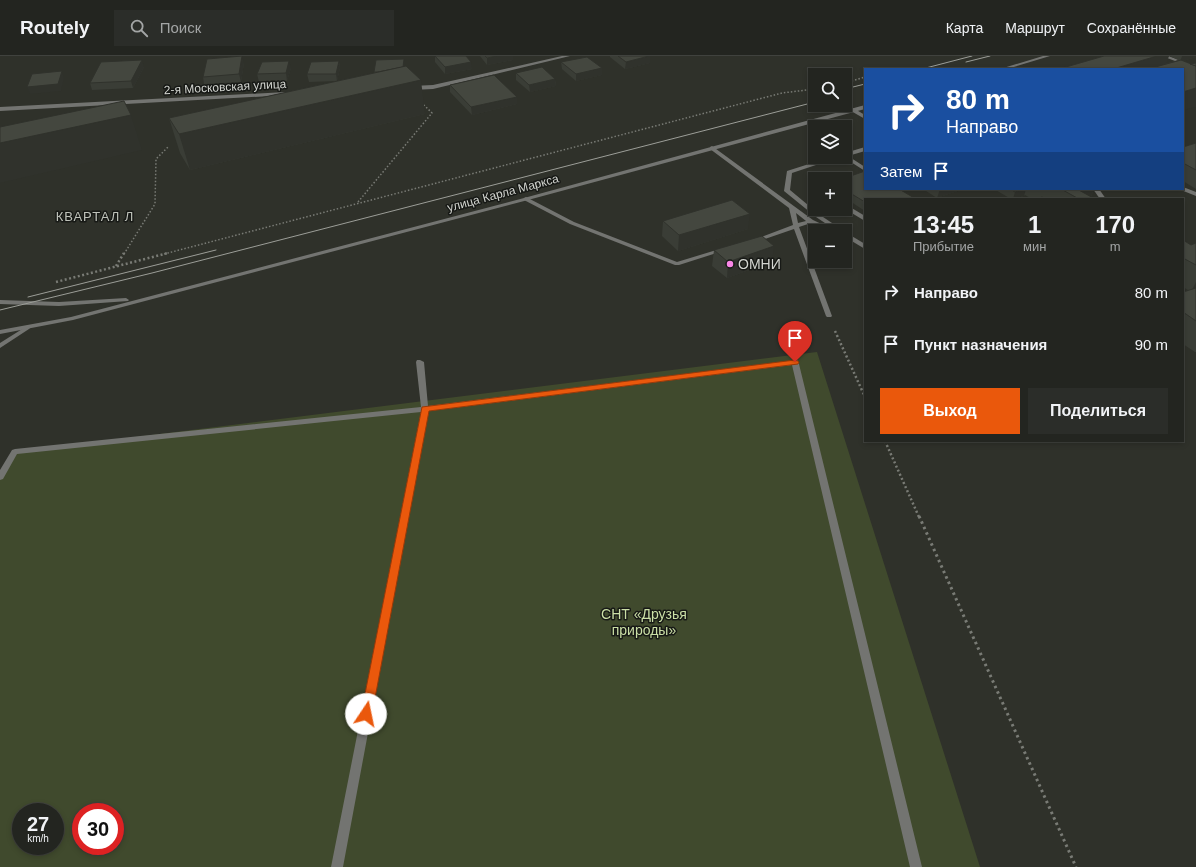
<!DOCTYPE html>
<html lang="ru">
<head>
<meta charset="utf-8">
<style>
	:root { --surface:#232520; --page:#2b2d29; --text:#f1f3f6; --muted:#a3a5a5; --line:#40423e; --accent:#ea580c }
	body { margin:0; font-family:Helvetica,sans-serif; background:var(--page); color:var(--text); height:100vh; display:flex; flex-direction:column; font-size:15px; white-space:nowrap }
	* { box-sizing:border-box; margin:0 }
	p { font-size:13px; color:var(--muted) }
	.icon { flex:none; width:22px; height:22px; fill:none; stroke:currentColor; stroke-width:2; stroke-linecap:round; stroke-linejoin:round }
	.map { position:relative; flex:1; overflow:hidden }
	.panel { position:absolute; left:864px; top:142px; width:320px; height:244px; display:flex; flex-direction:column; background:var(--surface); border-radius:0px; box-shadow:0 2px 6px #0003,0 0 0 1px var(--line) }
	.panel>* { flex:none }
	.hud { position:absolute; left:864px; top:12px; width:320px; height:122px; border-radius:0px; box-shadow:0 2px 6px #0003,0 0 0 1px var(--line); background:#1a4fa0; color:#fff; overflow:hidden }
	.buttons { position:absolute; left:808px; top:12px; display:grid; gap:8px }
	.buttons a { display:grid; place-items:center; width:44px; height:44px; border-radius:0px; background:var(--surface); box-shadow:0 2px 6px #0003,0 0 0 1px var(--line); font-size:20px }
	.speed { position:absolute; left:12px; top:747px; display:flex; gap:8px; font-size:20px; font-weight:700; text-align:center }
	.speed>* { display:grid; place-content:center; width:52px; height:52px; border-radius:50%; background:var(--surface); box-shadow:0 2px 6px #0003,0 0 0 1px var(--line); line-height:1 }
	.speed small { font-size:10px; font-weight:400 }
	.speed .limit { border:6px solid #d22; background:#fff; color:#111 }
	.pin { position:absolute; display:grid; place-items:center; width:34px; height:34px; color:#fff; margin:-41px -17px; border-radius:50% 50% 50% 0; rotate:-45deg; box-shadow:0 0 4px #0007 }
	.pin .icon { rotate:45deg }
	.me { position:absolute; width:44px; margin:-22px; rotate:11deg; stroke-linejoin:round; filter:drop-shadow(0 0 3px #0008) }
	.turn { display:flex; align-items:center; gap:14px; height:84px; padding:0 16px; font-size:18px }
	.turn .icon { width:52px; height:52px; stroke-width:2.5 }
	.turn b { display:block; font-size:28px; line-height:34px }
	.then { display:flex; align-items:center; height:38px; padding:0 16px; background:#0003; gap:8px; font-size:15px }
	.eta { display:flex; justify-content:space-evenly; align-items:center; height:68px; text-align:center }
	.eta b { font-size:24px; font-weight:800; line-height:28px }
	.action { display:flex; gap:8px; margin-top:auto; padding:8px 16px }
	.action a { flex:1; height:46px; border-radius:0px; background:var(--accent); color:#fff; font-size:16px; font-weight:800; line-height:46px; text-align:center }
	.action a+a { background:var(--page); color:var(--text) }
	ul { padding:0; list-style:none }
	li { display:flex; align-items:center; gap:12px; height:52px; padding:0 16px }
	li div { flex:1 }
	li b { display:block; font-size:15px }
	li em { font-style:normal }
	header { display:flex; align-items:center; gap:24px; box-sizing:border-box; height:56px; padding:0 20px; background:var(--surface); border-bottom:1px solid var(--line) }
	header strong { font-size:19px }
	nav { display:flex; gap:22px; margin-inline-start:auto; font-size:14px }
	.search { width:280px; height:36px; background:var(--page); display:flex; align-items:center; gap:10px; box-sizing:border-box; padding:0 14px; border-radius:0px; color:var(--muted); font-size:15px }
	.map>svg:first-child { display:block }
	.green { fill:#404a2d; fill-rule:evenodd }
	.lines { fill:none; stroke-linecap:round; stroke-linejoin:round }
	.path-far2 { stroke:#797b75; stroke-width:1.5; stroke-dasharray:1.5 2; stroke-linecap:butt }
	.path-far1 { stroke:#797b75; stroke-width:2.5; stroke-dasharray:2 2.5; stroke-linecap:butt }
	.path { stroke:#797b75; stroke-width:3; stroke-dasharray:2.5 3.5; stroke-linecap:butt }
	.service { fill:#737471; fill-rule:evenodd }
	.minor { fill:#737471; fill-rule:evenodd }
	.tertiary { fill:#737471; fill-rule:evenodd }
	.tram { stroke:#9c9e98; stroke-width:1 }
	.wall { fill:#3a3d36 }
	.shaded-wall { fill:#30322c }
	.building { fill:#44473f; stroke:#30322c }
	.route { fill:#ea580c; stroke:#983908 }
	.poi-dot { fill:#fa87e7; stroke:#171916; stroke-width:1.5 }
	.labels { text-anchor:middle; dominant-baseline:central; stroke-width:3; stroke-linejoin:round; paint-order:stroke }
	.far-street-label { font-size:12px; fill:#d3d5d0; stroke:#171916 }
	.far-neighbourhood-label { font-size:13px; letter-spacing:1px; fill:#bfc2ba; stroke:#171916 }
	.poi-label { font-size:14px; fill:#d3d5d0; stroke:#171916; text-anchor:start }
	.park-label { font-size:14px; fill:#cbdfa6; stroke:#171916 }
</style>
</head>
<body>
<header>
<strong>Routely</strong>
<div class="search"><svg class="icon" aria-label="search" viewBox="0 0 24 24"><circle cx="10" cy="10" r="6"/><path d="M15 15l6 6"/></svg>Поиск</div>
<nav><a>Карта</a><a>Маршрут</a><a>Сохранённые</a></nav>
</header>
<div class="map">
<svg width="1196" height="811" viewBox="0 0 1196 811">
	<rect width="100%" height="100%" fill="#2f312a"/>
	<path class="green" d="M817 296 980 811H0V419L15 396ZM21 756H55V790H21ZM81 756H115V790H81Z"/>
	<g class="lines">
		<g class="path-far2">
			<path d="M845 27 865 21"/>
			<path d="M358 146 432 57 424 49"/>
			<path d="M124 198 155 148 156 103 168 91"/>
			<path d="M164 198 782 37 815 33"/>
		</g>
		<g class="path-far1">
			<path d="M116 210 124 197"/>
			<path d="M56 226 168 197"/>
			<path d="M835 275 865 341"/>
			<path d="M885 385 919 461"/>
		</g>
		<path class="path" d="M919 460 1076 811"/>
		<g class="service">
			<path d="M1162 0H1168L1196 10V13Z"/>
			<path d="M853 52 865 59V63L851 55 850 54Z"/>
			<path d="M712 90 813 164 834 174 835 175H827L811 167 799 171 832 260 831 261H827L826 260 794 173 756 186 754 187 751 185 793 169 789 152 710 93V91ZM796 157 806 165 798 167Z"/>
			<path d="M865 91V95L848 100 865 111V115L843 101H845V97Z"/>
			<path d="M831 101H840L792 117 790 134 820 159 844 175H837L816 161 784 135 787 115Z"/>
			<path d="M1183 131 1196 136V140L1181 134 1180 133H1183Z"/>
			<path d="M1093 133H1099L1106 143H1100Z"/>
			<path d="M526 141 574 166 677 206 723 192 726 194 679 209H675L570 168 524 144V142Z"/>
			<path d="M845 148 865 160V165L845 153Z"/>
			<path d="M845 176 865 188V193L845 181Z"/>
			<path d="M27 270 29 271 30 272 29 273 0 292V287Z"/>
		</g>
		<g class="minor">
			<path d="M562 0H570L433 33 412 34 409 32 412 30 433 29Z"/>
			<path d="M286 36 289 38 288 39 0 55V51Z"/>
			<path d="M417 304H420L424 306 428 350 798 304 922 811H910L792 309 428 355 343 811H331L421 356 17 398 3 423 0 424V414L12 394 15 393 421 351 416 306Z"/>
		</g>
		<g class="tertiary">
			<path d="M1043 0H1050L1007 13H1000Z"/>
			<path d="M865 49V53L528 144 73 264 0 278V274L71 261 524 142Z"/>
			<path d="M126 242 129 244 128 245 59 250 0 248V244L59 246Z"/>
		</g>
		<g class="tram">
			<path d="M966 6 990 0"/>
			<path d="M922 13 972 0"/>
			<path d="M845 33 865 28"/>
			<path d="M28 241 216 194"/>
			<path d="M0 254 152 217 815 46"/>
		</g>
	</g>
	<g class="wall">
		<path d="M435 0H466L472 13 445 18 435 6Z"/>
		<path d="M480 0H513V4L487 9Z"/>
		<path d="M610 0H650V7L625 13 610 1Z"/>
		<path d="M1104 0H1169L1165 8 1178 4 1170 0H1196V1L1183 5 1196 51Z"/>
		<path d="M339 5 340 12 337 25 309 26 307 18Z"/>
		<path d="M561 6 602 19 576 25 562 13Z"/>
		<path d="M244 7 241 26 204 28 203 21Z"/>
		<path d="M405 10 425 58 190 114 180 97 169 62 374 17V16Z"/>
		<path d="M144 11 133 32 92 34 90 27Z"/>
		<path d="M291 12 287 25 259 26 257 18Z"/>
		<path d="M516 17 555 23 556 30 530 36 516 24Z"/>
		<path d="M450 29 517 48 472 59 450 36Z"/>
		<path d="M1196 87V133L1183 125V91Z"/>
		<path d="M845 123 865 143V155L845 142Z"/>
		<path d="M923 133H963L937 142Z"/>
		<path d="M994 133H1094L1091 141 1095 143H1032L1025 139 1024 140 1014 143H1011Z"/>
		<path d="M663 165 748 173 678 195 662 180Z"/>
		<path d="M1183 184 1191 189 1196 187V296H1195L1183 288V236L1188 234 1183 231Z"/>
		<path d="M714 194 772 206 727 222 712 210Z"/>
	</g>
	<g class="shaded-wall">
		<path d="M242 0 244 7 241 26 239 18Z"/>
		<path d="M497 0H513V4L487 9V2Z"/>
		<path d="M650 0V7L625 13 626 6Z"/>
		<path d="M1157 0H1169L1163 13H1113Z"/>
		<path d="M1182 0H1196V1L1180 6Z"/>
		<path d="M404 3 405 10 403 23 402 15Z"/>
		<path d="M142 4 144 11 133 32 131 25Z"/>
		<path d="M289 5 291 12 287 25 286 17Z"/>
		<path d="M339 5 340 12 337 25 336 18Z"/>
		<path d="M471 6 472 13 445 18V11Z"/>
		<path d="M602 12V19L576 25V18Z"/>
		<path d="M62 15 64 22 61 35 30 38 27 31Z"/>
		<path d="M555 23 556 30 530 36 529 29Z"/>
		<path d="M421 24 425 58 190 114 179 78Z"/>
		<path d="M1196 32V51L1183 54V36Z"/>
		<path d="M517 41V48L472 59 471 51Z"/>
		<path d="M131 59 142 94 0 127V87Z"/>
		<path d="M940 133H963L937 142Z"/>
		<path d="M1023 133H1026L1024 140 1013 143 1015 136Z"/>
		<path d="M1075 133H1094L1090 143Z"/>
		<path d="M750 158 748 173 678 195 679 179Z"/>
		<path d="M774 190 772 206 727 222 728 206Z"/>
		<path d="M1196 226V235L1191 236Z"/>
	</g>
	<g class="building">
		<path d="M242 0 239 18 203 21 207 3Z"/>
		<path d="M435 0H466L471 6 445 11Z"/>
		<path d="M485 0H497L487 2Z"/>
		<path d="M618 0H649L626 6Z"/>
		<path d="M1104 0H1157L1113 13H1059Z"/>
		<path d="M587 1 602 12 576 18 561 6Z"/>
		<path d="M404 3 403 11 378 16H374L376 4Z"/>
		<path d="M142 4 131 25 90 27 101 6Z"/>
		<path d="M1181 4 1196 10V32L1183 36V13H1148Z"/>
		<path d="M289 5 286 17 257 18 262 6Z"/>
		<path d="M339 5 336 18H307L311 6Z"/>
		<path d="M1196 7V10L1190 8Z"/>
		<path d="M406 10 421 24 179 78 169 62Z"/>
		<path d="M542 11 555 23 529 29 516 17Z"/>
		<path d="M62 15 58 28 27 31 32 18Z"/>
		<path d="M494 19 517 41 471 51 450 29Z"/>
		<path d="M124 45 131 59 0 87V71Z"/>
		<path d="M1196 87V114L1183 107V91Z"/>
		<path d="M865 115V133H899L916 143H865V146L845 134V123H842Z"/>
		<path d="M1010 133H1023L1015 136Z"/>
		<path d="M1061 133H1077L1095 143H1079Z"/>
		<path d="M1042 141 1046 143H1036Z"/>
		<path d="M732 144 750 158 679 179 663 165Z"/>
		<path d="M762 180 774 190 728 206 714 194Z"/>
		<path d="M1183 184 1191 189 1196 187V209L1183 202Z"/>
		<path d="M1196 232V265L1183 256V236Z"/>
	</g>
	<path class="route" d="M795 304 798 305 799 306 798 308 429 355 372 658 370 662 366 663 362 662 361 658 422 351Z"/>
	<circle class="poi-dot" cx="730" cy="208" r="4"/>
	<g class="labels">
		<g class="far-street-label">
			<text transform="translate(225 31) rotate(-3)">2-я Московская улица</text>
			<text transform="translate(503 137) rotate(-15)">улица Карла Маркса</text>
		</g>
		<g class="far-neighbourhood-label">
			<text x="95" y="160">КВАРТАЛ Л</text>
		</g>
		<g class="poi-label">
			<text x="738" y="208">ОМНИ</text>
		</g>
		<g class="park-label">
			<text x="644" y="558">СНТ «Друзья<tspan x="644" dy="16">природы»</tspan></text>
		</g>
	</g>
</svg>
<div class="buttons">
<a><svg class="icon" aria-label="search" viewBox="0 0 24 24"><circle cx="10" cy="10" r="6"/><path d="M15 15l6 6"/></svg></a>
<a><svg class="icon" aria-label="layers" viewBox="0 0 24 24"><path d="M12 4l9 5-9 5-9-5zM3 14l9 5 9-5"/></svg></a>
<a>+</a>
<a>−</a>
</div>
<div class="speed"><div>27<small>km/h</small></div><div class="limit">30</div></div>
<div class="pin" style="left:795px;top:306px;background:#d93025"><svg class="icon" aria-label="arrive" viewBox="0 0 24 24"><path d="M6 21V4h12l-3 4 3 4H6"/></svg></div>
<svg class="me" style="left:366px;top:658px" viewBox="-20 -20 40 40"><circle r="19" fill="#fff"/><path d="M0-13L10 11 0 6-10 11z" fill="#ea580c"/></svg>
<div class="hud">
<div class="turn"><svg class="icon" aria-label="right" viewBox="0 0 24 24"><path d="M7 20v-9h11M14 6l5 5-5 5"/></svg><div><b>80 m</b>Направо</div></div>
<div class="then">Затем<svg class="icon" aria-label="arrive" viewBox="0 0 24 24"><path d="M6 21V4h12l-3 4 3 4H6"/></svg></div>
</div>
<section class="panel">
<div class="eta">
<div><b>13:45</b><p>Прибытие</p></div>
<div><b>1</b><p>мин</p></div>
<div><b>170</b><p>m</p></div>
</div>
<ul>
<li><svg class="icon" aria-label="right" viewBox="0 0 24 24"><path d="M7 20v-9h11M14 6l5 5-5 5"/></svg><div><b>Направо</b></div><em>80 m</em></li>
<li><svg class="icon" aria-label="arrive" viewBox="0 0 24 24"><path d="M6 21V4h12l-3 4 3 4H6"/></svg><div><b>Пункт назначения</b></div><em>90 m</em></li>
</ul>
<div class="action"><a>Выход</a><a>Поделиться</a></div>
</section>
</div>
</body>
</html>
